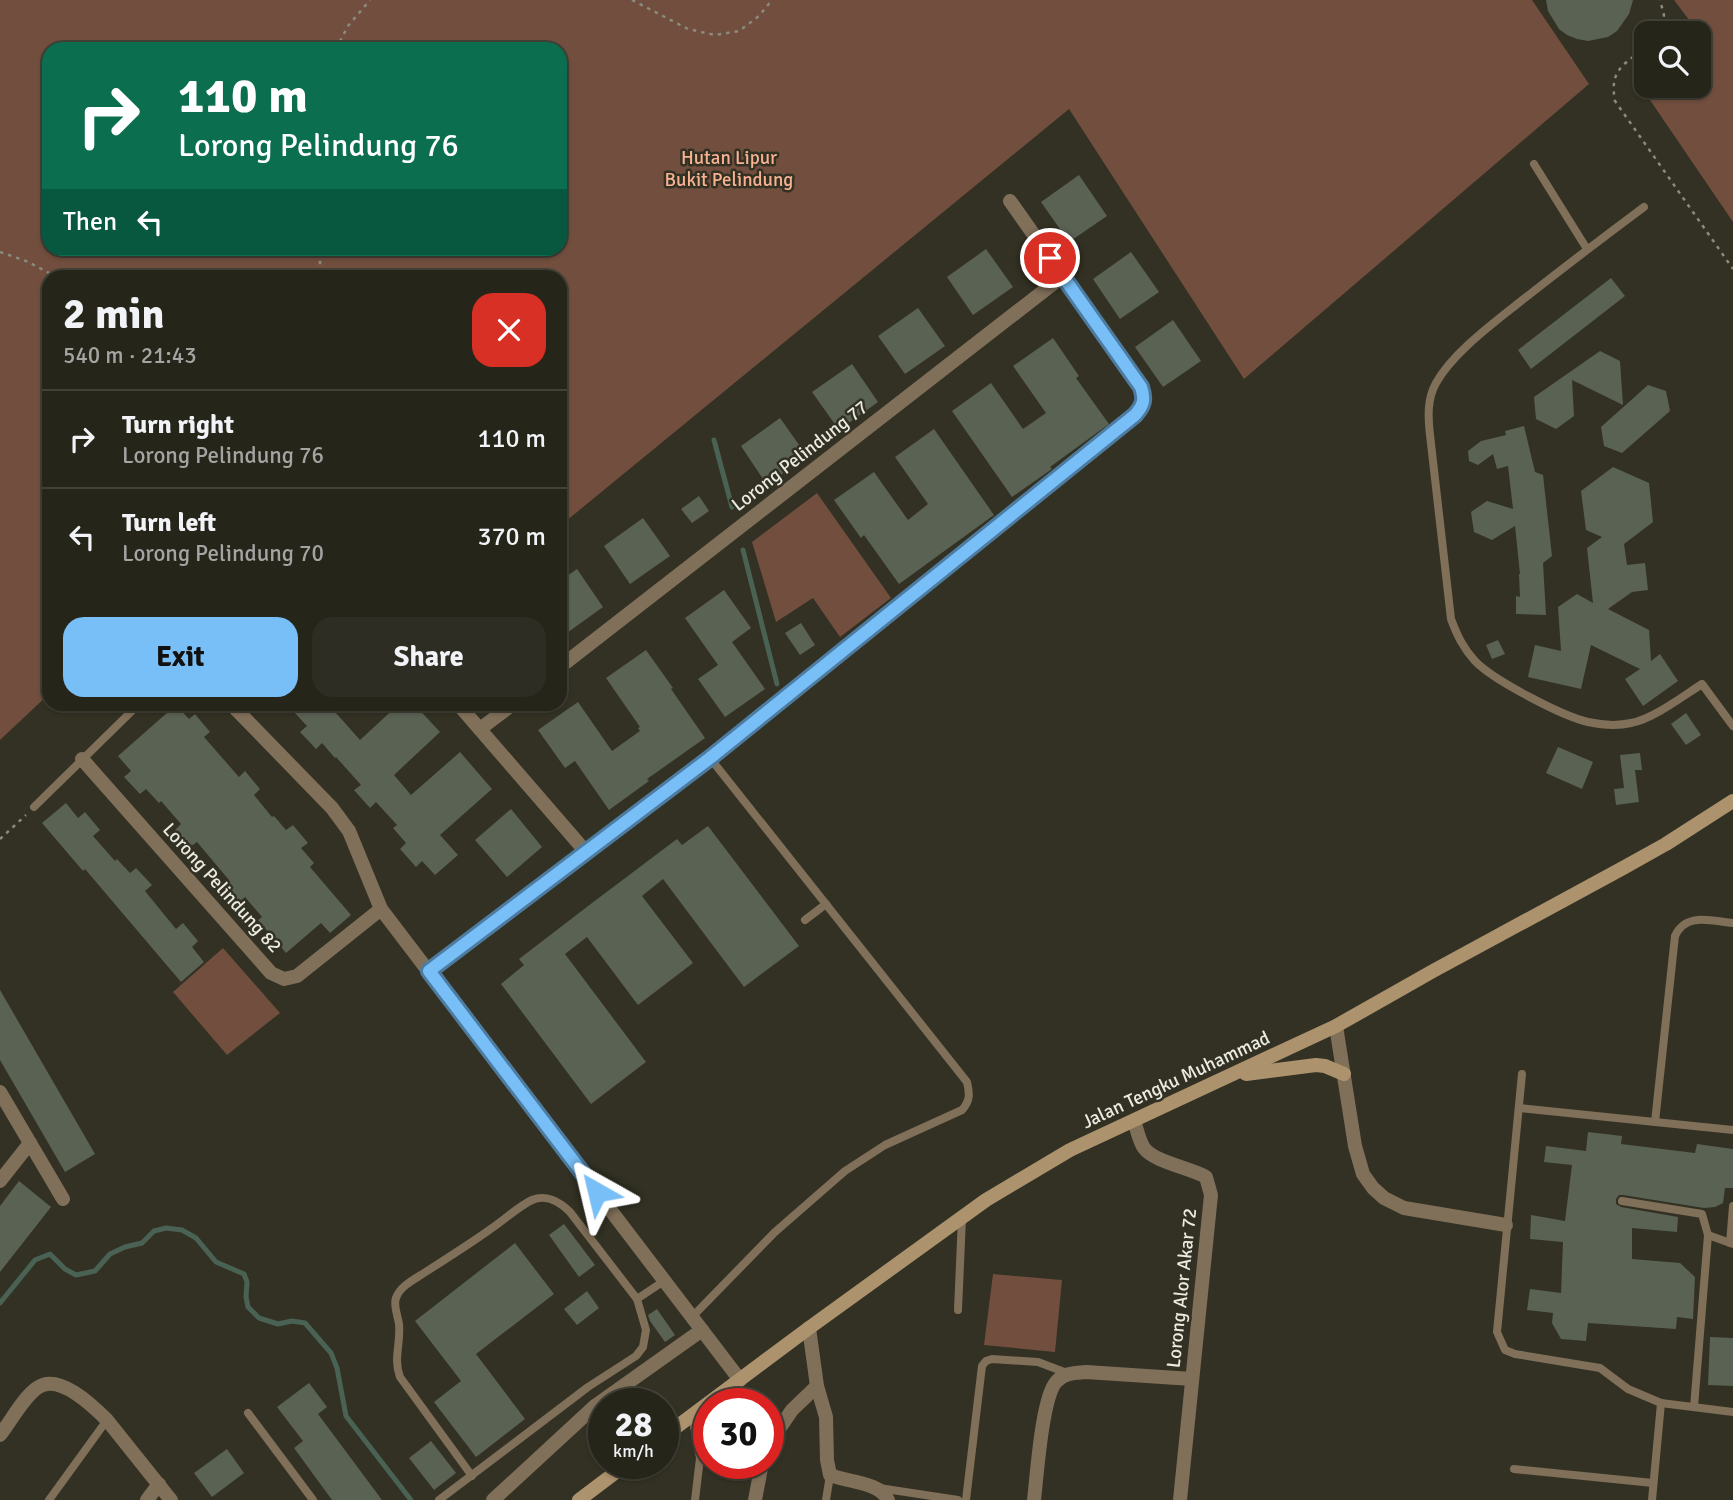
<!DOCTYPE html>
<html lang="en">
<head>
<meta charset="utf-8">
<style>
	:root { --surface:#26251a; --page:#2e2d23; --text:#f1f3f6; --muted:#a4a5a2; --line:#424239; --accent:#78bff7 }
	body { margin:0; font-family:Signika,sans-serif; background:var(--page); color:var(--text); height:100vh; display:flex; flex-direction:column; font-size:26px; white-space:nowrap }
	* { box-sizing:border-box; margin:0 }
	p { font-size:23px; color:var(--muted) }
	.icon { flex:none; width:38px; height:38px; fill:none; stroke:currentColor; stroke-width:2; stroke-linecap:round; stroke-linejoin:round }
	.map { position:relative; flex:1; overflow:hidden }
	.side { position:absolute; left:42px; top:270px; width:525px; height:441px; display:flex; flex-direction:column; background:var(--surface); border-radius:21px; box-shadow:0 2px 5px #0004,0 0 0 2px var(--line) }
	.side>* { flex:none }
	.banner { position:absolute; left:42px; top:42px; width:525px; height:214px; border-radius:21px; box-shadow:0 2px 5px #0004,0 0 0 2px var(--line); background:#0b6e4f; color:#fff; overflow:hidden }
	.fabs { position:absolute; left:1634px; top:21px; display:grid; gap:14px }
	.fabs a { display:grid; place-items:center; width:77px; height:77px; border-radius:14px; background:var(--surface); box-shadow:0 2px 5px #0004,0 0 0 2px var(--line); font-size:35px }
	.speed { position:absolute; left:588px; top:1388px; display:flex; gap:14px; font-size:35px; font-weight:700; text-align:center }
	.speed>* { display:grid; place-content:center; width:91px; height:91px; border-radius:50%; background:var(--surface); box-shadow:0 2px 5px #0004,0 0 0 2px var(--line); line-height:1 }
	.speed small { font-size:18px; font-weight:400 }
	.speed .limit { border:10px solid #d22; background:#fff; color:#111 }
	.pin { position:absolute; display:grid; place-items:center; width:60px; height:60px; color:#fff; margin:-30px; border:4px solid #fff; border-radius:50%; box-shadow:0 2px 7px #0007 }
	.me { position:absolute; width:77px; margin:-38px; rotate:323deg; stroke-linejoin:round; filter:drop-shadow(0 0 5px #0008) }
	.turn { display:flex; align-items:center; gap:24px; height:147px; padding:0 21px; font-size:32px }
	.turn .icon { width:91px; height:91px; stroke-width:2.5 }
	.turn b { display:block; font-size:49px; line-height:60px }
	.then { display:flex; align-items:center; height:66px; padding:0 21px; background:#0003; gap:14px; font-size:26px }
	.round { display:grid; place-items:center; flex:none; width:74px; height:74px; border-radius:21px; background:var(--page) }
	.overview { display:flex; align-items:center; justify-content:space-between; height:119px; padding:0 21px }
	h1 { font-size:42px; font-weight:700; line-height:52px }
	.cta { display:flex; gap:14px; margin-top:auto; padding:14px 21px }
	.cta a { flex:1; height:80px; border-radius:21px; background:var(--accent); color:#111; font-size:28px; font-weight:700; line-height:80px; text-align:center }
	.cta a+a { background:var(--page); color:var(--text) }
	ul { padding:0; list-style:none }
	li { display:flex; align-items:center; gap:21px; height:98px; padding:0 21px; border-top:2px solid var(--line) }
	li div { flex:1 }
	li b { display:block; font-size:26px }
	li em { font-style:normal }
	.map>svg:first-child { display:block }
	.green { fill:#714e3d; fill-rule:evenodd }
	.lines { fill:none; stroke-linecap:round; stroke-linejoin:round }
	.stream { stroke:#496254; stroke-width:5 }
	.building { fill:#5a6254 }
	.path { stroke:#8b8a7f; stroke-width:2.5; stroke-dasharray:3.5 5; stroke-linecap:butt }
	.service { stroke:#806f59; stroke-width:8 }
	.minor { stroke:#806f59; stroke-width:14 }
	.secondary { stroke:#ad926e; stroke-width:14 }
	.route-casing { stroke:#4e7ca1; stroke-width:18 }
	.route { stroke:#78bff7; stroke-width:12 }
	.labels { text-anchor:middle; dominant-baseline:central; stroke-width:5; stroke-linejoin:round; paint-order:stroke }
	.park-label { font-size:19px; fill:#f8b291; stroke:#323123 }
	.street-label { font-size:19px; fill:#ecebe2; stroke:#323123 }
</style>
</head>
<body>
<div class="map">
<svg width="1733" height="1500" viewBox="0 0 1733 1500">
	<rect width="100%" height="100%" fill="#323123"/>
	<g class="green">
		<path d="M0 0H1532L1589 84 1244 379 1069 109 560 526V276H49V694L0 740ZM49 49H560V248H49Z"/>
		<path d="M1674 0H1733V222L1635 78 1647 70V86H1699V33Z"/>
		<path d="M817 493 891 598 840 637 813 598 776 622 752 542Z"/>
		<path d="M223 948 280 1013 227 1055 173 992Z"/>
		<path d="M993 1274 1062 1280 1055 1352 984 1345Z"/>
	</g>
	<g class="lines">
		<g class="stream">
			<path d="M714 440 732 507"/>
			<path d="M743 550 777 684"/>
			<path d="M0 1303 35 1260 50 1254 65 1269 76 1275 95 1271 110 1254 125 1247 142 1243 154 1231 166 1228 182 1230 196 1238 216 1262 244 1274 247 1282 246 1297 248 1307 259 1318 278 1324 292 1321 305 1323 331 1353 337 1368 346 1416 411 1500"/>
		</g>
	</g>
	<g class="building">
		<path d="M1546 0H1633L1629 14 1617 31 1608 37 1588 41 1577 39 1567 35 1559 29 1548 11Z"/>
		<path d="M1079 175 1107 216 1069 242 1041 202Z"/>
		<path d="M986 249 1013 287 973 315 947 277Z"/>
		<path d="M1131 252 1159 292 1120 319 1093 279Z"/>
		<path d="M1611 278 1625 296 1531 369 1518 350Z"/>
		<path d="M918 308 945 346 905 374 878 336Z"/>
		<path d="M1173 320 1201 361 1163 387 1135 347Z"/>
		<path d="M1053 338 1079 376 1076 378 1109 424 1050 467 1052 469 1012 497 952 411 991 383 1023 429 1046 413 1013 366Z"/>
		<path d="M1600 351 1620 361 1623 405 1572 380 1574 416 1556 429 1536 419 1534 397Z"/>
		<path d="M852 364 878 402 839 430 812 392Z"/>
		<path d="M1648 385 1666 391 1670 411 1622 453 1604 446 1601 427Z"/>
		<path d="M780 418 807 456 767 485 741 446Z"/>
		<path d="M1524 426 1535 472 1543 475 1552 556 1543 563 1546 615 1516 614V596L1520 597 1519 574H1520L1515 526 1492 540 1474 532 1471 512 1487 501 1513 509 1508 466 1497 469 1493 454 1478 465 1469 461 1468 451 1481 441 1506 435 1505 431Z"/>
		<path d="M934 429 994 515 899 584 864 535 861 538 834 500 874 472 908 520 928 504 895 457Z"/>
		<path d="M1613 467 1649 483 1653 522 1624 544 1627 565 1645 563 1648 590 1632 592 1608 609 1649 630 1651 661 1660 654 1678 681 1643 706 1625 679 1640 669 1591 645 1581 689 1528 677 1535 645 1561 651 1558 607 1577 594 1593 603 1587 548 1602 537 1586 530 1581 491Z"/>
		<path d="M699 496 709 511 692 523 681 509Z"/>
		<path d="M643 518 670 556 630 584 604 546Z"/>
		<path d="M577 569 603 607 560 638V581Z"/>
		<path d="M724 590 751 628 732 642 765 689 725 717 698 679 718 665 685 618Z"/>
		<path d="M801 623 815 645 800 655 785 633Z"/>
		<path d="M1498 640 1505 654 1492 659 1486 645Z"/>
		<path d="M646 650 673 688 671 689 705 738 647 779 649 781 609 810 575 761 565 768 538 730 578 702 612 751 640 731 638 728 640 727 606 678Z"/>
		<path d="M302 704H328L360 740 399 704H414L440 732 394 775 411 795 460 752 492 789 440 835 458 855 435 875 422 861 416 867 400 849 406 843 393 828 397 825 376 802 370 808 354 790 361 785 336 757 335 758 322 743 316 749 300 732 307 726 293 711Z"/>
		<path d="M176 705 189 719 195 714 210 732 204 737 239 777 245 771 260 789 254 795 272 817 274 816 286 830 293 825 308 843 301 848 314 863 310 867 351 915 330 933 321 923 286 953 258 920 262 917 245 897 238 903 223 886 229 880 197 842 190 847 175 830 181 824 161 801 159 803 146 789 140 794 124 777 131 771 118 756Z"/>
		<path d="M1686 713 1701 735 1686 745 1671 724Z"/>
		<path d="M1558 747 1593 762 1582 789 1546 773Z"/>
		<path d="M1640 753 1642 770H1635L1639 802 1616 805 1614 789 1624 788 1620 755Z"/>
		<path d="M66 803 78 818 85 812 100 830 93 836 115 861 117 859 130 873 136 868 152 885 145 891 158 907 176 929 183 923 198 941 192 947 204 962 181 982 85 869 83 871 42 823Z"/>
		<path d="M511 809 542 847 507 877 475 840Z"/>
		<path d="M708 826 799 946 744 987 663 879 642 896 693 963 638 1005 587 937 565 954 646 1062 591 1104 501 984 524 965 519 959 592 903 677 839 682 845Z"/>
		<path d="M0 990 95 1154 65 1172 0 1060Z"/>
		<path d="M1588 1132 1622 1136 1621 1144 1695 1153 1697 1144 1733 1149V1188H1725L1723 1203 1715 1207 1704 1208 1623 1195H1619L1616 1199V1204L1621 1207 1678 1217 1677 1232 1632 1228V1259L1680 1263 1695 1277 1693 1319 1677 1317 1676 1329 1588 1323 1586 1341 1561 1339 1552 1323 1553 1313 1527 1310 1530 1289 1561 1293 1563 1242 1530 1239 1531 1215 1565 1221 1572 1165 1544 1162 1546 1146 1586 1151Z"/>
		<path d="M19 1181 51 1207 0 1272V1206Z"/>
		<path d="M564 1224 595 1265 579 1277 549 1235Z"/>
		<path d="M515 1243 554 1294 476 1354 525 1419 476 1457 434 1402 461 1381 415 1321Z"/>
		<path d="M587 1291 599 1308 577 1325 564 1309Z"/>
		<path d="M657 1309 675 1335 665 1342 650 1321 648 1315Z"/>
		<path d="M1710 1337 1733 1338V1386L1708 1385Z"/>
		<path d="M309 1383 327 1407 318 1414 382 1500H332L294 1448 303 1441 277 1407Z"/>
		<path d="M431 1441 456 1473 434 1490 409 1458Z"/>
		<path d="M227 1449 244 1473 212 1497 194 1473Z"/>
	</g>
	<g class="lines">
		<g class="path">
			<path d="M632 0 688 29 715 35 739 31 759 16 772 0"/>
			<path d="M1659 33 1664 15 1660 0"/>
			<path d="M1647 46C1624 65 1609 69 1615 101L1733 269"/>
			<path d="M336 49 348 26 370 0"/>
			<path d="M310 248 320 258V276"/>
			<path d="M0 252 26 261 55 276"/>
			<path d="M0 839 26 815"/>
		</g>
		<g class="service">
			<path d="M1534 164 1587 249"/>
			<path d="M1644 207C1601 239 1558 272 1516 305 1491 325 1452 354 1436 383 1427 399 1428 417 1430 435L1451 619C1457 635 1463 648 1475 661 1493 680 1562 716 1588 722 1602 725 1618 726 1631 723 1653 719 1683 696 1702 684L1733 726"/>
			<path d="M34 807 139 704"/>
			<path d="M805 920 826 904"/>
			<path d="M1522 1074 1497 1332 1505 1350 1515 1354 1600 1368 1628 1389 1661 1403 1652 1500"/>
			<path d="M1519 1108 1733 1130"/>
			<path d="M1655 1122 1675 936C1686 912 1711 921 1733 923"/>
			<path d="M1622 1201 1702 1214 1708 1235 1694 1407"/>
			<path d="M1708 1235 1733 1244"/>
			<path d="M1730 1243 1733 1206"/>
			<path d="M637 1299 664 1281"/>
			<path d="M958 1310 962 1218"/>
			<path d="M692 1317 775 1232 845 1171 885 1145 962 1110C970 1101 970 1094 967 1082L710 758"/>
			<path d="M1661 1403 1733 1412"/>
			<path d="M248 1413 313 1500"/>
			<path d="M692 1416 700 1458 695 1500"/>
			<path d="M1514 1469 1653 1483"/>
			<path d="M879 1488 958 1500"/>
			<path d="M49 1500 107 1420"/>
			<path d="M439 1500 588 1387 636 1356 643 1347 646 1330 637 1299 570 1212C560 1202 546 1194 532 1200 519 1206 504 1220 492 1228 470 1244 447 1258 424 1273 415 1279 400 1286 396 1298 393 1306 398 1316 399 1324 401 1343 393 1359 400 1377L472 1476"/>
			<path d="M826 1500 830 1475"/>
			<path d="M966 1500 982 1366 986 1361 992 1359 1038 1362 1067 1373"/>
		</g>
		<g class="minor">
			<path d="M560 667 1063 276"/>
			<path d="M231 704 332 808 349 831 381 909 740 1380"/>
			<path d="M458 704 586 852"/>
			<path d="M480 729 513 704"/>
			<path d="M82 759 271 973 284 979 297 976 381 909"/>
			<path d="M429 971 710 758 1135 415C1144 405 1145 399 1141 387L1010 201"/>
			<path d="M1336 1026 1355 1146 1363 1174 1373 1188 1384 1198 1404 1208 1506 1225"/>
			<path d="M0 1092 63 1199"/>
			<path d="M1134 1121C1137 1129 1139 1141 1144 1148 1154 1162 1190 1168 1206 1177L1211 1195 1180 1500"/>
			<path d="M0 1181 30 1143"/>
			<path d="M809 1328 817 1386 826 1417 827 1460 830 1475C847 1482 880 1482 888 1500"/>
			<path d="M0 1435C11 1421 23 1398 37 1388 58 1372 92 1405 107 1420L171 1500"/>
			<path d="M768 1449 779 1429 792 1410 817 1386"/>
			<path d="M147 1500 159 1484"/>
			<path d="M493 1500 595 1406 702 1330"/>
			<path d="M755 1500 762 1463"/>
			<path d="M1034 1500C1037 1475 1042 1398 1056 1382 1064 1373 1074 1373 1086 1372L1192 1379"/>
		</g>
		<g class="secondary">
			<path d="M1246 1074 1316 1065 1325 1066 1344 1074"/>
			<path d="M663 1437 809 1328 986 1200 1070 1150 1336 1026 1433 971 1623 868 1666 844 1733 801"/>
			<path d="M579 1500 628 1463"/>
		</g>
	</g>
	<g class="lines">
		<g class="route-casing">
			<path id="route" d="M597 1192 429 971 710 758 1135 415C1144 405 1145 399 1141 387L1050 258"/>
		</g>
		<use href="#route" class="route"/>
	</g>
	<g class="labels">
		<g class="park-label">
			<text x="729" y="158">Hutan Lipur<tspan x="729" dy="22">Bukit Pelindung</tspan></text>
		</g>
		<g class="street-label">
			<text transform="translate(800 456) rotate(-38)">Lorong Pelindung 77</text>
			<text transform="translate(222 888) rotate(48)">Lorong Pelindung 82</text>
			<text transform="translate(1176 1080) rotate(-25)">Jalan Tengku Muhammad</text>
			<text transform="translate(1182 1288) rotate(-84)">Lorong Alor Akar 72</text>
		</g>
	</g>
</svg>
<div class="fabs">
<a><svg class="icon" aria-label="search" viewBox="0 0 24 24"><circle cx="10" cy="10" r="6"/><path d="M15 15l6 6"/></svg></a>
</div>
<div class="speed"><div>28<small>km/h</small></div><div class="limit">30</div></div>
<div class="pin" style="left:1050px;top:258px;background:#d93025"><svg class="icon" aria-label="arrive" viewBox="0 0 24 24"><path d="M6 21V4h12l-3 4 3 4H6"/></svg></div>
<svg class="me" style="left:597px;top:1192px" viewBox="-20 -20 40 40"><path d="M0-17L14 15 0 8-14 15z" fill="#78bff7" stroke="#fff" stroke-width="4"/></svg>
<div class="banner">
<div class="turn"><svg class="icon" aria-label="right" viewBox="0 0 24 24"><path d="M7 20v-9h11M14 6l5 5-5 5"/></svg><div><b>110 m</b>Lorong Pelindung 76</div></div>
<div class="then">Then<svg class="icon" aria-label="left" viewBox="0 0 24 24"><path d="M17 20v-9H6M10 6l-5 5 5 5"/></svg></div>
</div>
<section class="side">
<div class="overview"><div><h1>2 min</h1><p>540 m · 21:43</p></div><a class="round" style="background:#d93025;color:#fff"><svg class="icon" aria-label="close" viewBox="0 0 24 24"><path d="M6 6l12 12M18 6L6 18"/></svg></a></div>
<ul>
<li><svg class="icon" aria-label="right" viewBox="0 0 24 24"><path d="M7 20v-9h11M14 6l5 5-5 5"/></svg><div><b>Turn right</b><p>Lorong Pelindung 76</p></div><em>110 m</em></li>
<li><svg class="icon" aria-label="left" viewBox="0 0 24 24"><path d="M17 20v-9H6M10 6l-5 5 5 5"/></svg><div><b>Turn left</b><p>Lorong Pelindung 70</p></div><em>370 m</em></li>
</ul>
<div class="cta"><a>Exit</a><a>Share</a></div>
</section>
</div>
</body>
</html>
